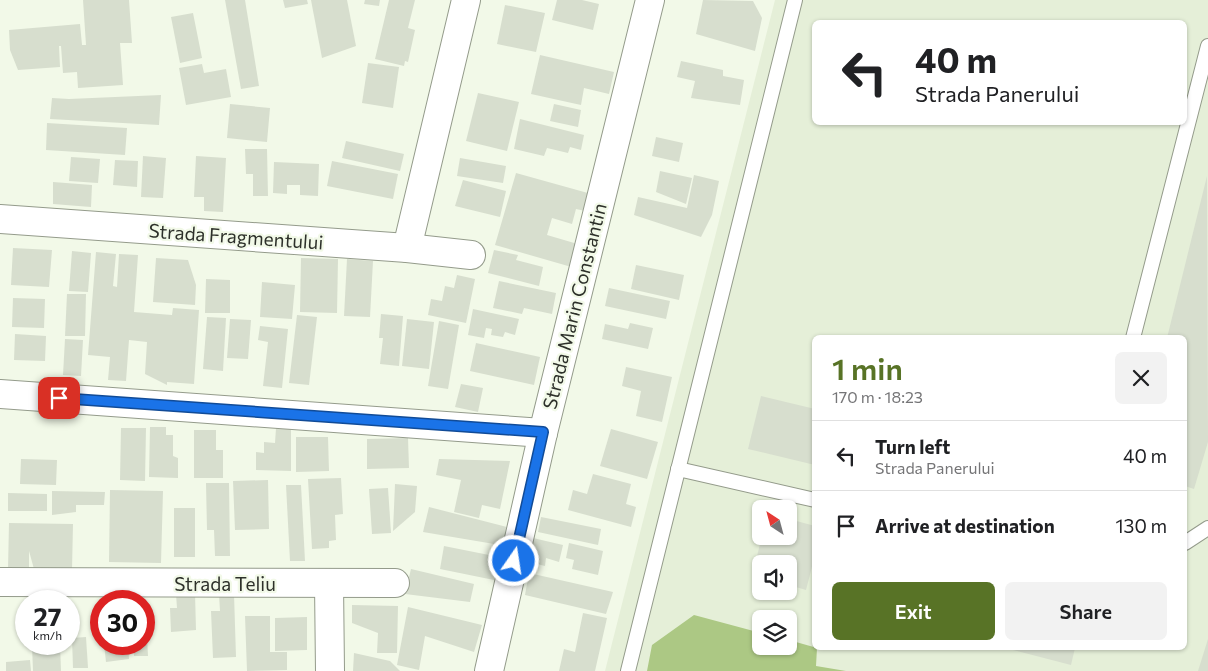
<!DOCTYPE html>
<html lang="en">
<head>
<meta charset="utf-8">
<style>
	:root { --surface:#fff; --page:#f2f2f2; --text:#202124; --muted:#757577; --line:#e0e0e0; --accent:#587326 }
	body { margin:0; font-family:Commissioner,sans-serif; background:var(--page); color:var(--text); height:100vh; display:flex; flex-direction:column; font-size:19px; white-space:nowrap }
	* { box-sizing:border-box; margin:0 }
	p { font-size:16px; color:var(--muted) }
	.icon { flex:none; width:28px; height:28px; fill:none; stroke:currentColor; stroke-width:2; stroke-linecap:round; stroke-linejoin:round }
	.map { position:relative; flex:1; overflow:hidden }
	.side { position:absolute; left:812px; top:335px; width:375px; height:315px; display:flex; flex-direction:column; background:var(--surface); border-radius:8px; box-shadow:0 1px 4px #0004 }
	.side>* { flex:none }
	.guide { position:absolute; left:812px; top:20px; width:375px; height:105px; border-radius:8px; box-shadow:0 1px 4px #0004; background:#fff; color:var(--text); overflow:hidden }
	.needle { width:32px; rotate:324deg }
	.buttons { position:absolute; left:752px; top:500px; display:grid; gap:10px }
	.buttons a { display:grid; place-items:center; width:45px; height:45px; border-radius:8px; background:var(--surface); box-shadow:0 1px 4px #0004; font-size:25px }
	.speed { position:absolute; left:15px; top:590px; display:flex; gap:10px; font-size:25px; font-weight:700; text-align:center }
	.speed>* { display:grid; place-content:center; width:65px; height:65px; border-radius:50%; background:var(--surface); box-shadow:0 1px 4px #0004; line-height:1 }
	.speed small { font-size:12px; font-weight:400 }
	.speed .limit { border:8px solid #d22; background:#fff; color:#111 }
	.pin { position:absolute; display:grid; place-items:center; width:42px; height:42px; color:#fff; margin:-21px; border-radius:10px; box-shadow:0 2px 8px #0006 }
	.me { position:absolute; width:55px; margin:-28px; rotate:13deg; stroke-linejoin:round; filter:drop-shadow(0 0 4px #0008) }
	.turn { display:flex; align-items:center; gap:18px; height:105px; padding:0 20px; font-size:22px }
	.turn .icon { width:65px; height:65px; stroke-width:2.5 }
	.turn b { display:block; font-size:35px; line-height:42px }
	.round { display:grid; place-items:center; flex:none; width:52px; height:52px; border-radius:8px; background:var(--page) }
	.headline { display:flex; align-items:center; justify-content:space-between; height:85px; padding:0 20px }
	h1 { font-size:30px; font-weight:600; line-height:38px; color:var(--accent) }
	.button { display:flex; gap:10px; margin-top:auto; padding:10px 20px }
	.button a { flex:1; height:58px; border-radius:8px; background:var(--accent); color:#fff; font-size:20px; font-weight:600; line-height:58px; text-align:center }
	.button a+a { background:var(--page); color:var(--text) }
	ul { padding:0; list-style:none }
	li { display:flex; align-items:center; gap:15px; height:70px; padding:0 20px; border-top:1px solid var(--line) }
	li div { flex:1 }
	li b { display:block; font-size:19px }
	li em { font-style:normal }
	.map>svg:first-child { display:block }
	.built { fill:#e5efd8; fill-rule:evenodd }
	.forest { fill:#acc884 }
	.building { fill:#d7dece }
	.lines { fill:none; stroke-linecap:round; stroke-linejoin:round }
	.lane-casing { stroke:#949b8b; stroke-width:16 }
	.street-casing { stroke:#949b8b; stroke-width:30 }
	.lane { stroke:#fff; stroke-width:14 }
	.street { stroke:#fff; stroke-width:28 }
	.route-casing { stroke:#114b97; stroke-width:12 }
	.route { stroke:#1a73e8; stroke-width:9 }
	.labels { text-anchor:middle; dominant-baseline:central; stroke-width:4.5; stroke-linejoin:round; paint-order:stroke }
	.street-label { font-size:19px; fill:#2d302a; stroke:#f2f9e8 }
</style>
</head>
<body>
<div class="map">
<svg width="1208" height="671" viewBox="0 0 1208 671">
	<rect width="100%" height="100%" fill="#f2f9e8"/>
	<path class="built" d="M775 0H1208V671H605ZM815 22H1185V122H815ZM815 338H1185V648H815ZM761 509H789V536H761ZM761 564H789V591H761ZM761 619H789V646H761Z"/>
	<path class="forest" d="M694 615 761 633V646H789V640L817 648 816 666 846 671H647L652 645Z"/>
	<g class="building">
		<path d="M83 0H129L132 43H120L123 85 78 88 77 72 63 73 61 46H59L60 67 18 70 10 50 9 30 80 24 82 45H86Z"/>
		<path d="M225 0H245L259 86 241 89Z"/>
		<path d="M283 0H307L308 4 285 8Z"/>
		<path d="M311 0H347L356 46 322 58Z"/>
		<path d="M365 0H380L379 6 364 4Z"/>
		<path d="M389 0H415L408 28 415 30 408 62 405 61 404 66 375 59Z"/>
		<path d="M557 0H582L599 4 593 30 552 20Z"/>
		<path d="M703 0 753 1 762 18 755 51 696 34Z"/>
		<path d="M505 5 545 13 536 52 497 44Z"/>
		<path d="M193 13 202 58 180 63 171 17Z"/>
		<path d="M540 55 614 72 609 94 584 88 581 105 531 94Z"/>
		<path d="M681 61 723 70V76L744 80 740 105 691 98 695 81 677 77Z"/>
		<path d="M368 63 399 67 393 108 362 103Z"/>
		<path d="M202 64 204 73 226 69 231 97 186 105 179 68Z"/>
		<path d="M478 93 519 102 507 151 466 141Z"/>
		<path d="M161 95 159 125 50 119 52 98 69 99Z"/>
		<path d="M230 104 270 108 267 142 227 138Z"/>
		<path d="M554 104 581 110 578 127 550 121Z"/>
		<path d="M520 119 584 135 581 150 570 147 568 153 547 148 544 156 514 149Z"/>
		<path d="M47 123 127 128 125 155 46 150Z"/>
		<path d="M656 137 683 143 679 162 652 156Z"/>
		<path d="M346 141 404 154 400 171 342 158Z"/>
		<path d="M245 149H267L268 196H253V174H246Z"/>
		<path d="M143 156 166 158 163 198 141 197Z"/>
		<path d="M196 156 226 158 223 212 204 211V197H194Z"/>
		<path d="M71 157 100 159 98 183 69 181Z"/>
		<path d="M460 158 506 166 503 183 457 176Z"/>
		<path d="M115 160 138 161 137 187 113 185Z"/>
		<path d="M332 161 398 174 393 199 327 186Z"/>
		<path d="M274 162 319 164 318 196 300 195V185H287V194L273 193Z"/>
		<path d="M660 171 692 178 686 204 656 192Z"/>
		<path d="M516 173 595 195 590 212 576 209 572 224 552 218 547 235 581 245 575 268 495 245Z"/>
		<path d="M694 175 719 181 712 215 701 237 634 215 638 197 687 208Z"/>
		<path d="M1207 176 1208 442 1194 489 1185 486V338H1167Z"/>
		<path d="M463 180 506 191 500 217 455 206Z"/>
		<path d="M53 182 92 185 91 207 53 204Z"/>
		<path d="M13 248 52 250 49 287 11 285Z"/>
		<path d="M494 250 518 255 516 260 543 267 539 286 488 273Z"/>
		<path d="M72 251 91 253 88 292 69 291Z"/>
		<path d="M96 252 116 254 113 286 117 287 119 254 138 255 134 312 172 315 173 308 199 310 194 384 167 382V385L145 374 147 342 129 340 126 381 108 380 110 357 88 355Z"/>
		<path d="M156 258 188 260 196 285 195 305 153 302Z"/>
		<path d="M301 258 338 259 337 313 300 312Z"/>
		<path d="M347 259 373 261 370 317 344 316Z"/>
		<path d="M636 265 684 275 679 300 631 289Z"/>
		<path d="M457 275 475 279 466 323 428 315 431 299 442 301 445 286 454 288Z"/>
		<path d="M206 279 230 280V313H205Z"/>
		<path d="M499 281 556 293 552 314 524 308 522 314 493 308Z"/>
		<path d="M262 282 295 285 292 319 260 317Z"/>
		<path d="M609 288 670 301 666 319 605 306Z"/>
		<path d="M67 294H86L85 336H65Z"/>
		<path d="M13 298 45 299 44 328 12 327Z"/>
		<path d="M473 309 519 319 515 335 505 332 503 337 491 335 492 329 486 328 484 338 468 335Z"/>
		<path d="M381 314 403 316 399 366 380 364 383 338H379Z"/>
		<path d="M297 315 317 317 309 385 289 383Z"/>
		<path d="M207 317 226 318 223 371 203 369Z"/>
		<path d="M230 319 251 320 248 359 227 358Z"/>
		<path d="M407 319 434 322 429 369 402 366Z"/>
		<path d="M439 321 459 325 448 389 428 386Z"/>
		<path d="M630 323 653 328 648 349 602 339 605 324 628 329Z"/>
		<path d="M260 326 288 329 282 388 263 386 268 342 258 340Z"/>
		<path d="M15 334 46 336 45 361 14 360Z"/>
		<path d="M65 339 83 340 81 376 63 375Z"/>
		<path d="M476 343 540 357 534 385 470 371Z"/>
		<path d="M626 367 672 377 662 422 636 416 641 391 622 386Z"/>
		<path d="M461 384 483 388 478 412 455 407Z"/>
		<path d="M761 396 815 409V465L748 449Z"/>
		<path d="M150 427H166V435H173V456L178 458V478L149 477Z"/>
		<path d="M121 428H146L145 481 120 480Z"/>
		<path d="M276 428H291V471L256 470V452L264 453V442L275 443Z"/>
		<path d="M611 429 658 442 647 479 600 466Z"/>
		<path d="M194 430H216V450H223V478H194Z"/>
		<path d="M296 437H328L329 471 296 472Z"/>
		<path d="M408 438 409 468 367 469V439Z"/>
		<path d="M21 459 57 460 56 485 20 484Z"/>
		<path d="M439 459 510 461 500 509 482 505 479 518 454 512 461 480 436 475Z"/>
		<path d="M593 474 631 484 626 504 636 507 631 527 568 510 573 490 587 494Z"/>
		<path d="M341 478 343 514 335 515 336 540 329 541V548L312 549 308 479Z"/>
		<path d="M268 480 269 529 235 530 233 481Z"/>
		<path d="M206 483H229L230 556H215L214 530H207Z"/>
		<path d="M395 484 417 486 415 512 393 531Z"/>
		<path d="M286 485H301L305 561H290Z"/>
		<path d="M388 488 391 533 372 534 369 489Z"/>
		<path d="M110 490 163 491 161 563 109 562Z"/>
		<path d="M52 491 105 492 104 505H76V512L52 515Z"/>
		<path d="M8 493 47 494V511H8Z"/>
		<path d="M429 507 507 527 506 546 423 532Z"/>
		<rect x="174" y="508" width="21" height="49"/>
		<path d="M541 517 601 529 598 545 538 532Z"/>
		<path d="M789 519 815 526V555L806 590 789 585V564H761V579L752 576 762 536H789Z"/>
		<path d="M9 523 73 524 72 570 34 569 29 551V569H8Z"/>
		<path d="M533 538 563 545 559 562 546 558 545 566 533 563 535 556 529 554Z"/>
		<path d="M569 543 603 551 598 575 572 569 574 560 566 558Z"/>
		<path d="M444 546 499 557 494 580 440 569Z"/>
		<path d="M411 569 474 584 470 602 405 594Z"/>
		<path d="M529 573 613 592 606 614 525 595Z"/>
		<path d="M195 593 196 630 171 632 170 608H177L176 594Z"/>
		<path d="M219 594H234L236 657 213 658 211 611H220Z"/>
		<path d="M352 605 398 606 397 653H377L378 633 352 623Z"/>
		<path d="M408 607 482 625 474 652 425 636 419 670 397 665Z"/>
		<path d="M583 613 607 618 595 671H559L564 649 575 652Z"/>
		<path d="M144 616H146L148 656H134L133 644H144Z"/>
		<path d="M245 616H270V652H287V670L247 671Z"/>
		<path d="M307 617V650L275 651V618Z"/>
		<path d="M86 637 88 668H73L72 638Z"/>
		<path d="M1208 639V671H1198Z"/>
		<path d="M60 644 61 671H33L32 646Z"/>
		<path d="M104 644H128L129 659 106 662Z"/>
		<path d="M1005 648H1075L1071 665Z"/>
		<path d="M354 653 390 661 400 671H353Z"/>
		<path d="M30 660 31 671H6V662Z"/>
	</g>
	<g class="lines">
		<g class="lane-casing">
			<g id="lane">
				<path d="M1133 338 1208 46"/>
				<path d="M678 469 815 500"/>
				<path d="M1185 543 1208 528"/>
				<path d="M628 671 795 0"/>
			</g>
		</g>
		<g class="street-casing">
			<g id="street">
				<path d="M0 219 407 248 471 255"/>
				<path d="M407 248 466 0"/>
				<path d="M0 394 543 433"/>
				<path d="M0 582 395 583"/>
				<path d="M329 583 330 671"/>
				<path d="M489 671 543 433 650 0"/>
			</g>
		</g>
		<use href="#lane" class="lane"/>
		<use href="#street" class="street"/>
	</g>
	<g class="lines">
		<g class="route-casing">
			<path id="route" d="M59 398 543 432 514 561"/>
		</g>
		<use href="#route" class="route"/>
	</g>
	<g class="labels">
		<g class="street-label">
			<text transform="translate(236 236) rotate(4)">Strada Fragmentului</text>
			<text transform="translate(574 306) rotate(-76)">Strada Marin Constantin</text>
			<text x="225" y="583">Strada Teliu</text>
		</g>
	</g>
</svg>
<div class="buttons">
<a><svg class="needle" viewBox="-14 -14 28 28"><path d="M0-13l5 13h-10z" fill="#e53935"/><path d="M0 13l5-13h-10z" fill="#757577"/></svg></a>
<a><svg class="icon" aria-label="sound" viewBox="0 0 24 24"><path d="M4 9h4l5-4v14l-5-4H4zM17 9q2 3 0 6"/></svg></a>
<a><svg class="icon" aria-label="layers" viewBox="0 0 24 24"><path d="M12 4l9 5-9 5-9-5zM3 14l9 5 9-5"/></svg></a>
</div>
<div class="speed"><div>27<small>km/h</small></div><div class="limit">30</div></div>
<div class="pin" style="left:59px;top:398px;background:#d93025"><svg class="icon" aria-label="arrive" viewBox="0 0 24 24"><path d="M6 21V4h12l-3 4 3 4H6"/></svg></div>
<svg class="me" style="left:514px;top:561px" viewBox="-20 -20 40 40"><circle r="17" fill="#1a73e8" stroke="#fff" stroke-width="3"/><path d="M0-11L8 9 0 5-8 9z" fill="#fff"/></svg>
<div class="guide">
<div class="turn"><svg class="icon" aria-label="left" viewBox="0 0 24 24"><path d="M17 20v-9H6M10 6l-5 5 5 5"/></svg><div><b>40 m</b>Strada Panerului</div></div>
</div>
<section class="side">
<div class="headline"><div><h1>1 min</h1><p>170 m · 18:23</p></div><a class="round"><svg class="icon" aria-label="close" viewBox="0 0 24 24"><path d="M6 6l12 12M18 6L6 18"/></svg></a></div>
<ul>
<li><svg class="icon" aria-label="left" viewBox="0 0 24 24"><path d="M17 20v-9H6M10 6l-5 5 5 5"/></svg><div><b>Turn left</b><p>Strada Panerului</p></div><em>40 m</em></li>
<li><svg class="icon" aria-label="arrive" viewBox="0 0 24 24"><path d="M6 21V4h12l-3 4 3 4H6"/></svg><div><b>Arrive at destination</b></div><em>130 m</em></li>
</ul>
<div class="button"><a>Exit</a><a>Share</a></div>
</section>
</div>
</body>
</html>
